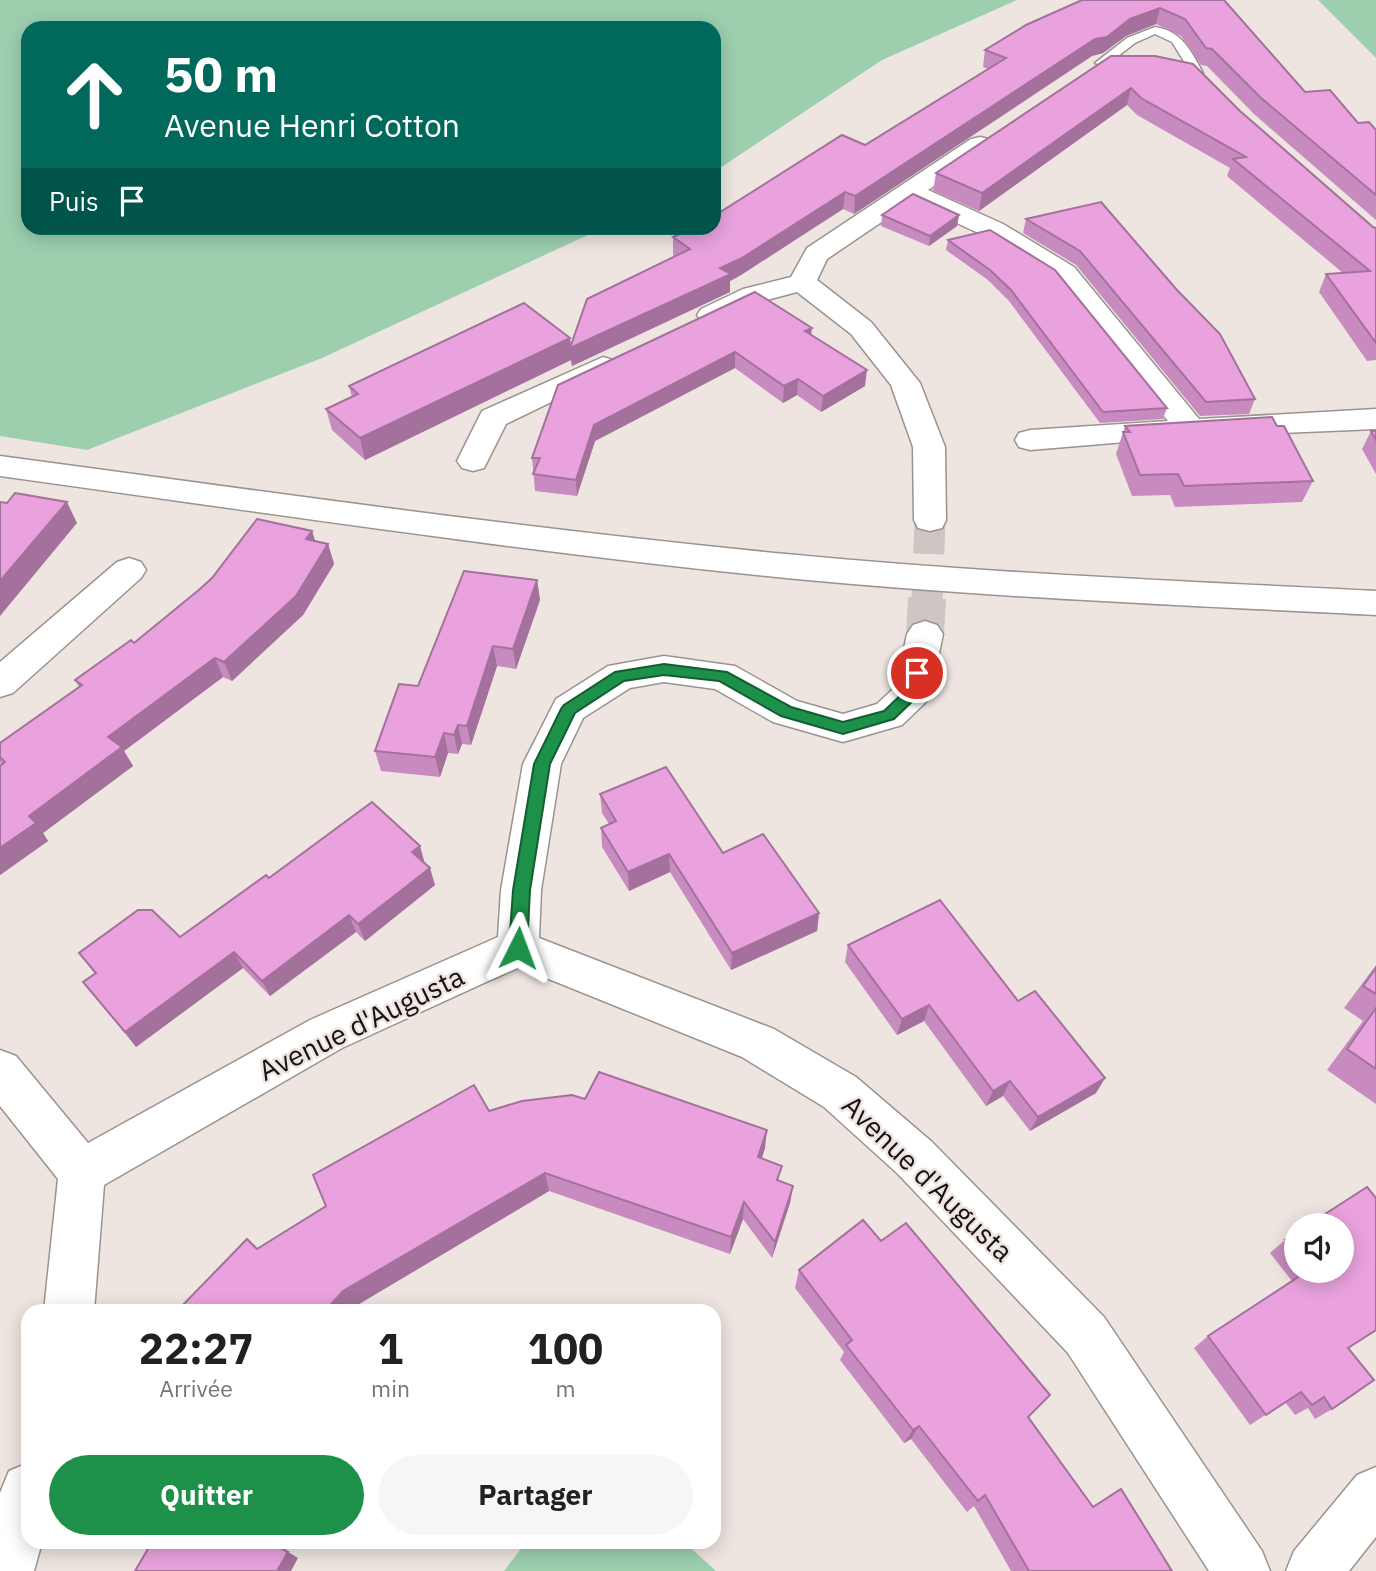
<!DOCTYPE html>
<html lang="fr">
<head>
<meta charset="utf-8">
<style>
	:root { --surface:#fff; --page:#f6f6f6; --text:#202124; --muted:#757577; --accent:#1d904a }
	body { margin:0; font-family:"IBM Plex Sans",sans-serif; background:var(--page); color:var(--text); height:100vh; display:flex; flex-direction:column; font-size:26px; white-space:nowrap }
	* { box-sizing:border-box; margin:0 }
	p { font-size:23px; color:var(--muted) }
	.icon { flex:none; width:38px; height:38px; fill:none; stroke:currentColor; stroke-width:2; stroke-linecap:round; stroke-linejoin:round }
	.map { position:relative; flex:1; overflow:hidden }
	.drawer { position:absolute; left:21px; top:1304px; width:700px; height:245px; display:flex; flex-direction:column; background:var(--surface); border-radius:21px; box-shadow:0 4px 18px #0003 }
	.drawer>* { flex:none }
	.banner { position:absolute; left:21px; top:21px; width:700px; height:214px; border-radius:21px; box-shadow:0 4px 18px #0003; background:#00695c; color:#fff; overflow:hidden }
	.tools { position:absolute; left:1284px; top:1213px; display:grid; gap:14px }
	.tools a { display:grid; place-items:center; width:70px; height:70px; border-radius:50%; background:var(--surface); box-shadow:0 4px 18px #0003; font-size:35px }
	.pin { position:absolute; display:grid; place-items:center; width:60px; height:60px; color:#fff; margin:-30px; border:4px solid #fff; border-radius:50%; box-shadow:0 2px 7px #0007 }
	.me { position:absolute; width:77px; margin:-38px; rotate:3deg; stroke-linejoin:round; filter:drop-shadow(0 0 5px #0008) }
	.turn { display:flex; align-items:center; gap:24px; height:147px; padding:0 28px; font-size:32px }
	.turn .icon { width:91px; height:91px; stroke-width:2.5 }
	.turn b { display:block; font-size:49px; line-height:60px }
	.then { display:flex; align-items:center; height:66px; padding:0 28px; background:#0003; gap:14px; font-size:26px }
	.eta { display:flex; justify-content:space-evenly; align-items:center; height:119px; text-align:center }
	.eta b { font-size:42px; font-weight:700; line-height:49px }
	.action { display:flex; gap:14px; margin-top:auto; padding:14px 28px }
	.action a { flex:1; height:80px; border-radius:42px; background:var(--accent); color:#fff; font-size:28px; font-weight:700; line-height:80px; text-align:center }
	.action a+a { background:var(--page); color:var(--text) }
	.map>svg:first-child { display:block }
	.green { fill:#9dcfaf }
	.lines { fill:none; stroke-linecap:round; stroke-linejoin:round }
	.minor-tunnel-far1 { stroke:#cec6c2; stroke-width:31; stroke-dasharray:31 15; stroke-linecap:butt }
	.minor-tunnel { stroke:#cec6c2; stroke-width:38; stroke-dasharray:38 19; stroke-linecap:butt }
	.service-casing { stroke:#9a938e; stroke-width:3 }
	.minor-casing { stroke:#9a938e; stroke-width:3 }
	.tertiary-casing { stroke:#9a938e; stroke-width:3 }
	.service { fill:#fff; fill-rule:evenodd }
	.minor { fill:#fff; fill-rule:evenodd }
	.tertiary { fill:#fff; fill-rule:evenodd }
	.wall { fill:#c88bbf }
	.shaded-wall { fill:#a3719b }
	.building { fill:#e9a2de; stroke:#a3719b; stroke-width:2 }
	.route { fill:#1d904a; stroke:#135e30; stroke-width:2 }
	.labels { text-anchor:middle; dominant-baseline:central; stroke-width:5; stroke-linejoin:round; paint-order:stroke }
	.near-street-label { font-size:28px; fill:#161312; stroke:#eee5e1 }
</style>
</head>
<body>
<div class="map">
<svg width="1376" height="1571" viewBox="0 0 1376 1571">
	<rect width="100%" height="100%" fill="#eee5e1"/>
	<g class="green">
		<path d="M0 0H1017L882 60 714 172V28H28V228H603L322 358 87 450 0 436Z"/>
		<path d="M1318 0H1376V58Z"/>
		<path d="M526 1542H684L716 1571H504Z"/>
	</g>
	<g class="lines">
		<path class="minor-tunnel-far1" d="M927 600 930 520"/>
		<path class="minor-tunnel" d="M925 634 927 598"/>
		<g class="service-casing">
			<path id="service" d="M1155 27C1182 31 1191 51 1203 73L1201 76H1193L1172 42 1155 34 1135 43 1105 66 1095 63 1127 38Z"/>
		</g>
		<g class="minor-casing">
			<g id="minor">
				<path d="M980 137 989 139 992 144 989 149 928 190 1003 224 1074 267 1199 419 1376 409V429L1185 437 1030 450 1019 447 1015 440 1019 433 1030 430 1168 421 1054 279 985 236 911 202 827 259 817 280 871 322 920 383 945 447 946 520 942 528 930 531 918 528 914 520 913 447 891 385 851 334 797 292 763 301 721 321 711 323 701 321 697 315 701 309 743 289 791 277 807 248 971 139Z"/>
				<path d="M603 357 613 360 618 366 613 372 506 424 484 468 473 471 462 468 457 461 482 411Z"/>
				<path d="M129 558 141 562 146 570 141 578 13 693 0 697V662L117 562Z"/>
				<path d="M925 621 937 625 943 634 931 692 926 702 902 725 843 742 773 722 715 689 664 682 630 688 583 718 561 764 541 890 539 938 774 1029 856 1077 932 1142 1104 1317 1262 1551 1270 1571H1209L1068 1353 898 1174 824 1107 742 1057 519 967 342 1048 104 1185 94 1311H44L58 1179 0 1106V1050L16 1056 88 1143 310 1020 498 937 501 890 523 764 556 699 608 666 664 656 735 666 797 701 843 714 877 704 896 686 907 634 913 625Z"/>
				<path d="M28 1463V1542H42L34 1571H0V1493L9 1471Z"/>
				<path d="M1376 1467V1537L1349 1571H1286L1294 1551 1357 1475Z"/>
			</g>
		</g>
		<g class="tertiary-casing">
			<path id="tertiary" d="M0 456C262 491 523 529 786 554 982 573 1179 581 1376 591V615C1179 605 982 597 786 578 523 552 262 512 0 476Z"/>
		</g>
		<use href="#service" class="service"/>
		<use href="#minor" class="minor"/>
		<use href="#tertiary" class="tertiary"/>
	</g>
	<g class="wall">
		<path d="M1224 0 1305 92 1358 123 1376 130V220L1254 114 1207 66 1201 65 1181 36 1156 24 1126 36 1103 53 1092 56 854 214 843 209 741 275 730 281V292L572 366 571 360 365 460 332 430 326 409 352 397 349 386 570 338 571 346 675 257 673 255V237L865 145 988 69 983 67 985 50 1026 25Z"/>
		<path d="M1111 56 1240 111 1373 227 1376 228V360L1367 361 1319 292 1326 274 1343 273 1227 176 1230 168 1137 115 1127 105 979 211 933 191 936 173Z"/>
		<path d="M1101 202 1255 399 1249 414 1200 416 1076 265 1023 233 1026 219Z"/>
		<path d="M882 215H959L957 226 929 246 881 226Z"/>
		<path d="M990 230 1167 408 1163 419 1100 423 1009 301 988 280 946 250 948 240Z"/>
		<path d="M811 335 865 386 821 412 797 395 783 403 735 368 595 441 577 496 535 491 532 458 558 385Z"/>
		<path d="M1125 426H1277L1313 481 1302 502 1175 507 1170 495 1132 496 1116 454Z"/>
		<path d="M1371 431H1376V474L1362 449Z"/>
		<path d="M312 531 315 541 328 544 334 564 303 615 232 681 223 677 124 751 133 766 43 833 48 841 0 875 1 765 0 762V743L79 687 75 680Z"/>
		<path d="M537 580 540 600 516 669 497 666 471 745 462 744 458 754 448 753 440 777 381 771 375 751 418 686Z"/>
		<path d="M600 794 723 853 819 913 817 931 731 970 670 872 629 891 602 847 601 828 609 824 602 813Z"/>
		<path d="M425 864 435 885 365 941 356 932 270 996 243 968 136 1047 83 982 95 974 79 953 180 937Z"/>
		<path d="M848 945 1018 1001 1105 1078 1096 1093 1030 1131 1003 1096 986 1106 924 1021 897 1035 845 962Z"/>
		<path d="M1376 965V1104L1327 1070 1363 1021 1344 1008Z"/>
		<path d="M585 1099 765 1148 762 1158 780 1181 793 1186 790 1203 772 1258 743 1219 730 1254 549 1191 354 1307 257 1249 489 1111Z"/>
		<path d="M1297 1232V1270H1342L1348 1348 1332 1409 1315 1419 1308 1408 1295 1415 1285 1402 1250 1425 1194 1348 1208 1336 1292 1281 1270 1253 1285 1240Z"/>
		<path d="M799 1270 1029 1417 1093 1507 1172 1571H1011L974 1506 967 1512 911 1439 904 1443 840 1360 844 1352 795 1288Z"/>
	</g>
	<g class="shaded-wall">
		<path d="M1160 8 1156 24 1126 36 1103 53 1092 56 854 214 855 196 1095 39 1130 19Z"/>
		<path d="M1131 88 1127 105 979 211 982 193Z"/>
		<path d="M845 192 843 209 741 275 730 281V292L572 366 571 360 365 460 360 438 570 338 571 348 720 268Z"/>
		<path d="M959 215 957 226 929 246 930 236Z"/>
		<path d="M812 328 810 344 805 331Z"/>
		<path d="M735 352V368L595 441 577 496 576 480 594 425Z"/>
		<path d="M867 370 865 386 821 412 823 396Z"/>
		<path d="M798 379 797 395 783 403 784 386Z"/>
		<path d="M67 502 77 523 0 616V581Z"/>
		<path d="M312 531 318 551 306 539Z"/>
		<path d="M328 544 334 564 303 615 232 681 224 662Z"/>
		<path d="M537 580 540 600 516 669 513 649Z"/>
		<path d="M493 646 497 666 471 745 467 726Z"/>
		<path d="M215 658 223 677 124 751 133 766 43 833 48 841 0 875V848L29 816 108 737Z"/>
		<path d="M458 725 462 744 458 754 454 735Z"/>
		<path d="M444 733 448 753 440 777 435 757Z"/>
		<path d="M420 846 425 864 412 852Z"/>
		<path d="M669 854 670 872 629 891 628 872Z"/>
		<path d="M430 868 435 885 365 941 358 924Z"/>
		<path d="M819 913 817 931 731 970 732 953Z"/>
		<path d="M349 915 356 932 270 996 262 981Z"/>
		<path d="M234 952 243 968 136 1047 125 1032Z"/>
		<path d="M929 1005 924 1021 897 1035 902 1019Z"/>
		<path d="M1105 1078 1096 1093 1030 1131 1038 1117Z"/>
		<path d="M1010 1081 1003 1096 986 1106 993 1091Z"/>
		<path d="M767 1130 765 1148 756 1175 758 1157Z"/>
		<path d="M545 1173 549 1191 354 1307 350 1311H325L343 1291Z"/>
		<path d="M793 1186 790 1203 772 1258 775 1242Z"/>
		<path d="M744 1202 743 1219 730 1254 731 1237Z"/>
		<path d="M919 1426 911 1439 904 1443 913 1430Z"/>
		<path d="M288 1552 298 1558 291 1571H277Z"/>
	</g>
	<g class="building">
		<path d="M1082 0H1224L1305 92 1330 90 1358 123 1369 122 1376 130V195L1260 97 1212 49 1206 48 1185 19 1160 8 1130 19 1107 37 1095 39 855 196 845 192 742 258 720 268 731 274 570 348 587 299 690 249 673 237 694 228H714V216L842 135 865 145 1006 58 985 50 1026 25Z"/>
		<path d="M1111 56H1155L1193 64 1240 111 1373 227 1376 228V343L1326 274 1370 271 1233 159 1246 157 1141 98 1131 88 982 193 936 173Z"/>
		<path d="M913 194 959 215 930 236 882 215Z"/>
		<path d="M1101 202 1177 290 1220 334 1255 399 1206 402 1080 251 1026 219Z"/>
		<path d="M990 230 1055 270 1167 408 1103 412 1011 290 990 270 948 240Z"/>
		<path d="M755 292 812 328 805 331 867 370 823 396 798 379 784 386 735 352 594 425 576 480 533 474 540 458H532L558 385Z"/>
		<path d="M524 303 570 338 360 438 326 409 358 394 349 386Z"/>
		<path d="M1272 417 1277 426H1284L1313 481 1184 486 1178 474 1140 475 1123 432H1130L1125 426Z"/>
		<path d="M1371 431H1376V440Z"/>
		<path d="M15 493 67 502 0 581V502L7 503Z"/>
		<path d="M257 519 312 531 306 539 328 544 296 596 224 662 215 658 108 737 122 747 29 816 36 823 0 848V766L5 762 0 757V743L82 685 75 680 131 640 134 643 200 589 212 578Z"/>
		<path d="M464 571 537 580 513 649 493 646 467 726 458 725 454 735 444 733 435 757 375 751 399 684 418 686Z"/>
		<path d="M666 767 723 853 763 834 819 913 732 953 669 854 628 872 601 828 616 821 600 794Z"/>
		<path d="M372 802 420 846 412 852 430 868 358 924 349 915 262 981 234 952 125 1032 83 982 96 973 79 953 138 910H152L180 937 266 875 269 878Z"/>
		<path d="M940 900 1018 1001 1035 991 1105 1078 1038 1117 1010 1081 993 1091 929 1005 902 1019 848 945Z"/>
		<path d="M1376 968V994L1363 986Z"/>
		<path d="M1376 1008V1069L1347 1049Z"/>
		<path d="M599 1072 767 1130 758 1157 782 1166 777 1180 793 1186 775 1242 744 1202 731 1237 545 1173 343 1291 325 1311H177L247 1239 257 1249 326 1206 313 1175 474 1085 489 1111 522 1101 572 1095 585 1099Z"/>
		<path d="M1367 1187 1376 1198V1330L1348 1348 1374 1380 1332 1409 1324 1397 1312 1405 1301 1392 1266 1415 1208 1336 1309 1270H1342V1225H1308Z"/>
		<path d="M863 1220 881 1241 906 1223 1050 1395 1028 1417 1093 1507 1121 1489 1172 1571H1029L985 1495 978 1501 919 1426 913 1430 846 1345 852 1340 799 1270Z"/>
		<path d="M1297 1232V1254L1285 1240Z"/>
		<path d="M152 1542H269L288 1552 277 1571H135Z"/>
	</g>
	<path class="route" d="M664 664 727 672 791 707 843 722 884 711 906 690 912 669 917 667 924 673 918 696 894 719 843 734 781 716 719 681 664 675 624 681 575 713 550 764 530 890 527 948 524 953 518 955 512 953 509 948 513 890 534 764 561 709 564 705 615 672Z"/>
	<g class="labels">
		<g class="near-street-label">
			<text transform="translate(361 1023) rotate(-26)">Avenue d'Augusta</text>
			<text transform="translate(928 1178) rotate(44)">Avenue d'Augusta</text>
		</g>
	</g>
</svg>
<div class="tools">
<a><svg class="icon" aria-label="sound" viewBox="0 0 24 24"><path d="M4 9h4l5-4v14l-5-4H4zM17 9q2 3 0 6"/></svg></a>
</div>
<div class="pin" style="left:917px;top:673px;background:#d93025"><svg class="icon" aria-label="arrive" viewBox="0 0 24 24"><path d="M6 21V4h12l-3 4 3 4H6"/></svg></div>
<svg class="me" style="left:518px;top:948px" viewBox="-20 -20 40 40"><path d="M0-17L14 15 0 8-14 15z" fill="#1d904a" stroke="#fff" stroke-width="4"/></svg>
<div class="banner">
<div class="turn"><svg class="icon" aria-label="ahead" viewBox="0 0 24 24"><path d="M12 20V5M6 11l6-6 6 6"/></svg><div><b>50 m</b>Avenue Henri Cotton</div></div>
<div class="then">Puis<svg class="icon" aria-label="arrive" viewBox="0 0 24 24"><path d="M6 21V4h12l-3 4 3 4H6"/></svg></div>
</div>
<section class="drawer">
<div class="eta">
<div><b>22:27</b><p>Arrivée</p></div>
<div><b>1</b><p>min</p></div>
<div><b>100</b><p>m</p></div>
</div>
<div class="action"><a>Quitter</a><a>Partager</a></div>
</section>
</div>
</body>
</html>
